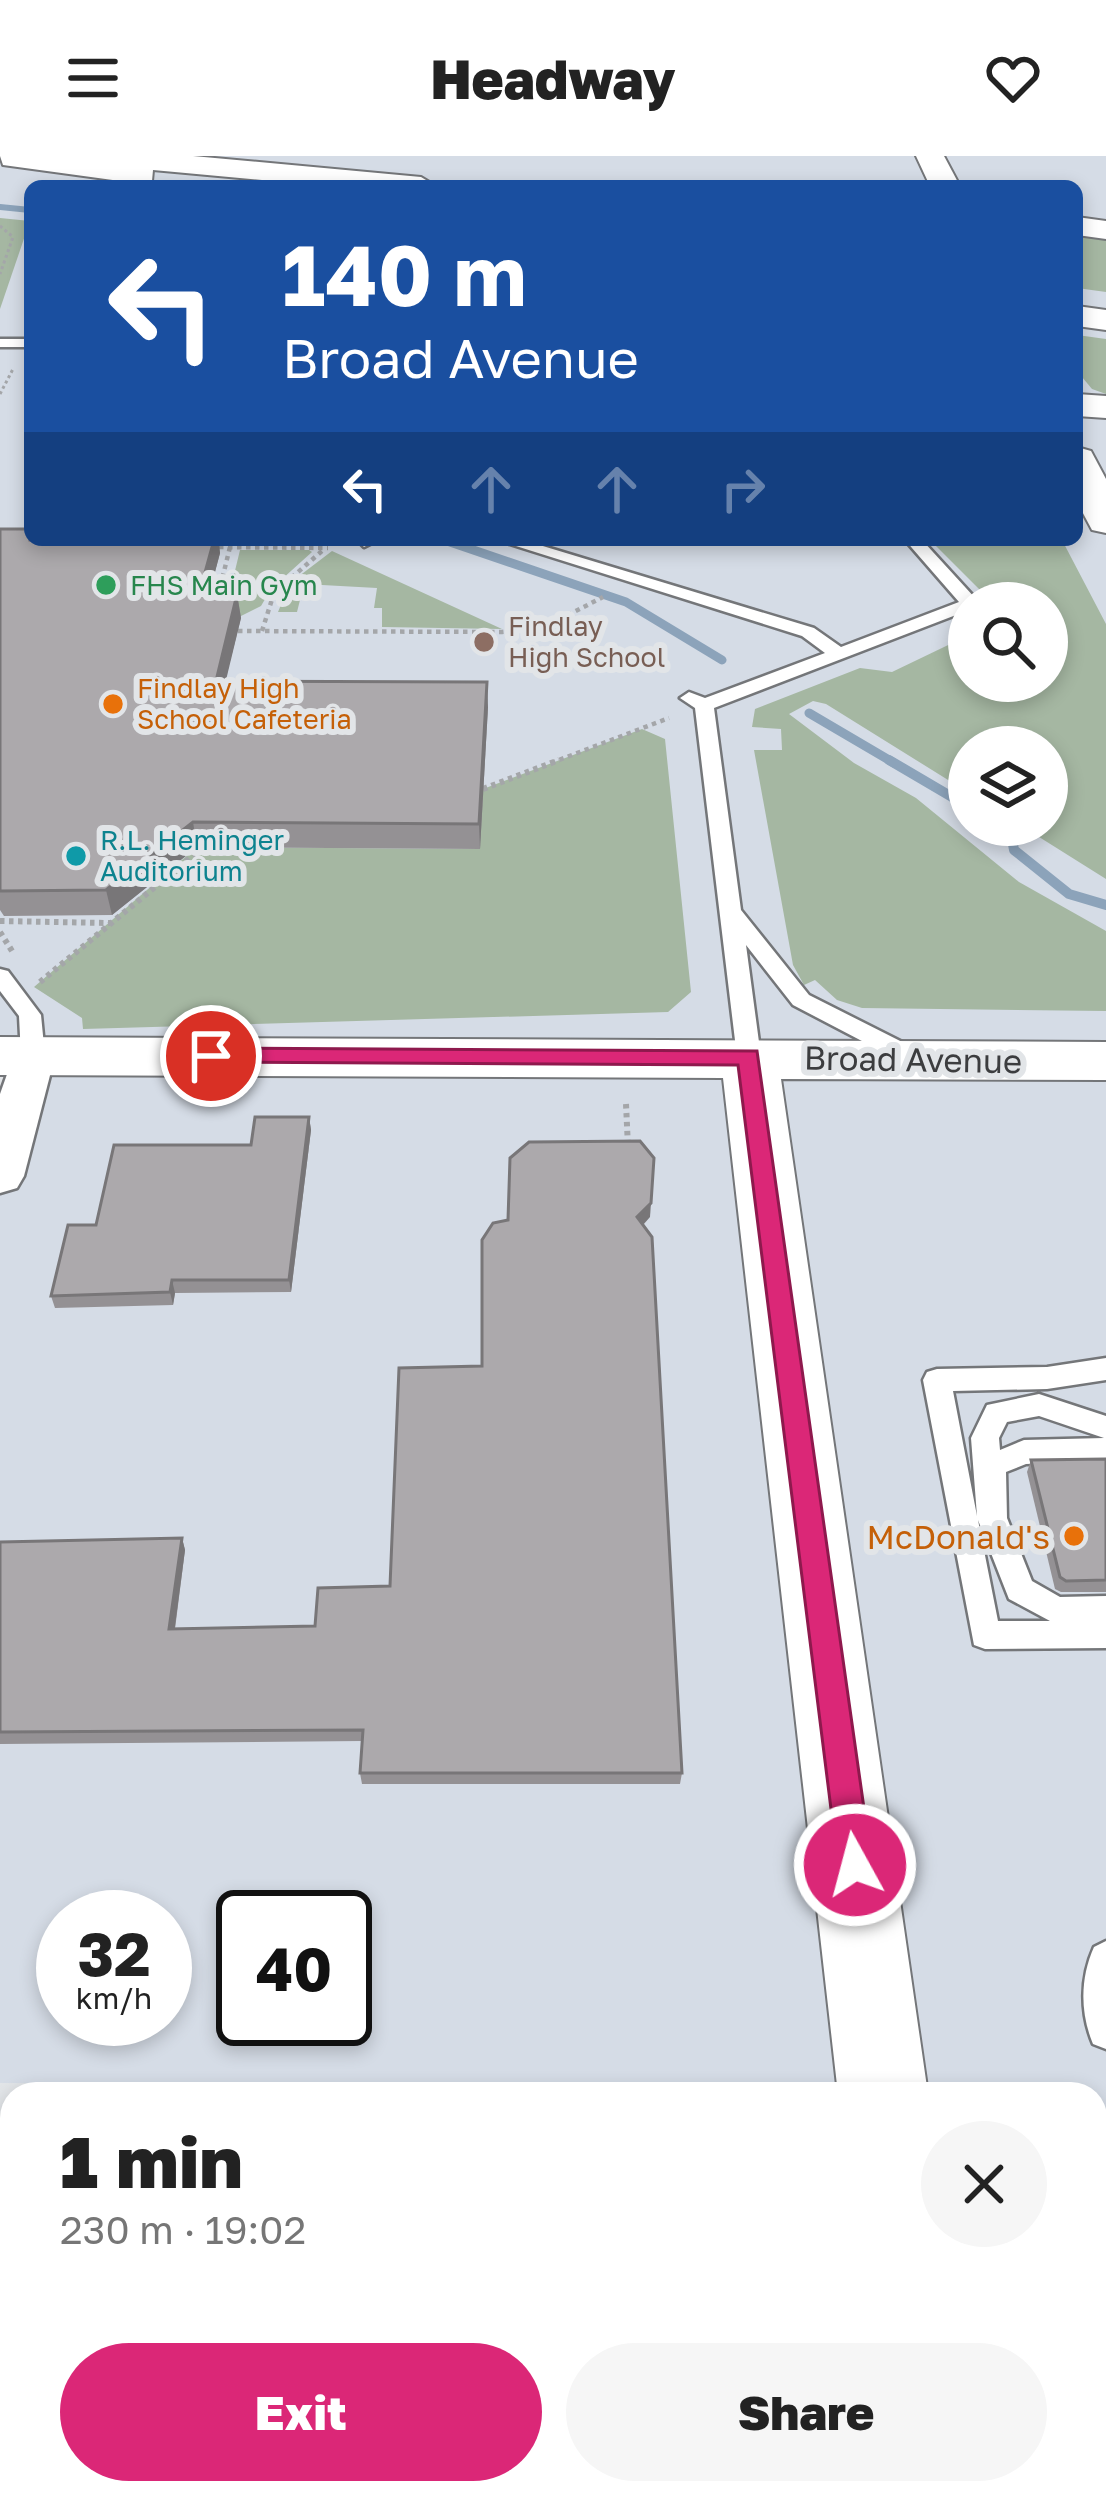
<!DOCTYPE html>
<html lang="en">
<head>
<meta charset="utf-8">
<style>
	:root { --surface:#fff; --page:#f6f6f6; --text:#222; --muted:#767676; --accent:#db2777 }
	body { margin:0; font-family:"Golos Text",sans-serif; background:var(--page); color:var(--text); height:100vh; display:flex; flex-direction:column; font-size:45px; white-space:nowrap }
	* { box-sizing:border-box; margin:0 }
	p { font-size:39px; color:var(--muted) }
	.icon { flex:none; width:66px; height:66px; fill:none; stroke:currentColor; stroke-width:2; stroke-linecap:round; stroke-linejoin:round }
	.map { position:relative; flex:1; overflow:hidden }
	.panel { position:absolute; left:0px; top:1926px; width:1107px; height:423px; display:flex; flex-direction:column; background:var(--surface); border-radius:36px 36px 0 0; box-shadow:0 6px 18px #0003 }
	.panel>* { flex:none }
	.top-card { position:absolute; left:24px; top:24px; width:1059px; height:366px; border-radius:18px; box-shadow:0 6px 18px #0003; background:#1a4fa0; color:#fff; overflow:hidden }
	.fabs { position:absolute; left:948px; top:426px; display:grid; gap:24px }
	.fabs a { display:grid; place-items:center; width:120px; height:120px; border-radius:50%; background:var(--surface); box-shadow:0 6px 18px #0003; font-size:60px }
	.speed { position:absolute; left:36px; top:1734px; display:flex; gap:24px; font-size:60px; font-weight:700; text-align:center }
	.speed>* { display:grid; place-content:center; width:156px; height:156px; border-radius:50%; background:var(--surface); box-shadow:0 6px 18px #0003; line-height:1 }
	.speed small { font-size:30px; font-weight:400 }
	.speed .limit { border:6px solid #111; border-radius:18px; background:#fff; color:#111 }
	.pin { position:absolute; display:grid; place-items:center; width:102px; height:102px; color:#fff; margin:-51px; border:6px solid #fff; border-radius:50%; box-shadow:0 3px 12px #0007 }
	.me { position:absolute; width:132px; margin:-66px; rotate:353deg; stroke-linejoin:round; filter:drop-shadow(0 0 9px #0008) }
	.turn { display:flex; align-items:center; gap:42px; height:252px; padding:0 60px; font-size:54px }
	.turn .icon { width:156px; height:156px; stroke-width:2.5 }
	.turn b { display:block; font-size:84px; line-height:102px }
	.lanes { display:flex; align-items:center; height:114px; padding:0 60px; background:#0003; justify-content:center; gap:60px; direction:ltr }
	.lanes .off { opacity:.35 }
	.round { display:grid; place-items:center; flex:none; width:126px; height:126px; border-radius:63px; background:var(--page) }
	.summary { display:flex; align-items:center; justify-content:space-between; height:204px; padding:0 60px }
	h1 { font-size:72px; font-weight:800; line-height:90px }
	.button { display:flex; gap:24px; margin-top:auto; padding:24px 60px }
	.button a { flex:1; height:138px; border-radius:72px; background:var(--accent); color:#fff; font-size:48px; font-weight:800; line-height:138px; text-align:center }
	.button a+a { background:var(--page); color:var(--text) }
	header { display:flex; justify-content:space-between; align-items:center; height:156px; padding:0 60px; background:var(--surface); font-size:54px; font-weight:800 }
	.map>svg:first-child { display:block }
	.built { fill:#d5dce6; fill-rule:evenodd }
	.green { fill:#a5b7a2 }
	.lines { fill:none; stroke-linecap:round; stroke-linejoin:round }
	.stream-far2 { stroke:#8ca3ba; stroke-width:6 }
	.stream-far1 { stroke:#8ca3ba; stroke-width:9 }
	.stream { stroke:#8ca3ba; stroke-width:10 }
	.lane-casing { stroke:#747679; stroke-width:5 }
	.street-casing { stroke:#747679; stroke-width:5 }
	.secondary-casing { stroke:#747679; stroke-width:4 }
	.primary-casing { stroke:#747679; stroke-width:4 }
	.highway-casing { stroke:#747679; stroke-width:4 }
	.path-far2 { stroke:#a4a6a9; stroke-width:3; stroke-dasharray:3 3; stroke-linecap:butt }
	.path-far1 { stroke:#a4a6a9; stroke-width:4.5; stroke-dasharray:4.5 4.5; stroke-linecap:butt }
	.path { stroke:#a4a6a9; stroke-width:6; stroke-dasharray:4.5 4.5; stroke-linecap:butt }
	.lane { fill:#fff; fill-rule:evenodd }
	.street { fill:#fff; fill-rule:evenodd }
	.secondary { fill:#fff; fill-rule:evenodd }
	.primary { fill:#fff; fill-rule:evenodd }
	.highway { fill:#fff; fill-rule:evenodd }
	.wall { fill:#949194 }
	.shaded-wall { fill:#787678 }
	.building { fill:#aca9ac; stroke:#787678; stroke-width:3 }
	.route { fill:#db2777; stroke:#8e194d; stroke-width:3 }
	.leisure-dot { fill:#2e9e5b; stroke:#e2e5e8; stroke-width:4.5 }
	.education-dot { fill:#8d6e63; stroke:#e2e5e8; stroke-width:4.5 }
	.food-dot { fill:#e8710a; stroke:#e2e5e8; stroke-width:4.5 }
	.culture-dot { fill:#0f9aa8; stroke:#e2e5e8; stroke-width:4.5 }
	.labels { text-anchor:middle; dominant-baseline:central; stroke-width:12; stroke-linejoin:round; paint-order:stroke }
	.far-leisure-label { font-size:27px; fill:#27864d; stroke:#e2e5e8; text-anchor:start }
	.far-education-label { font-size:27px; fill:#785e54; stroke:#e2e5e8; text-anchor:start }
	.far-food-label { font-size:27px; fill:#c56008; stroke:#e2e5e8; text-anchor:start }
	.far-culture-label { font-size:27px; fill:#0d838f; stroke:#e2e5e8; text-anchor:start }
	.street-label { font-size:33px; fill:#3c3d3f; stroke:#e2e5e8 }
	.food-label { font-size:33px; fill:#c56008; stroke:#e2e5e8; text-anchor:end }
</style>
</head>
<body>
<header><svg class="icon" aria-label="menu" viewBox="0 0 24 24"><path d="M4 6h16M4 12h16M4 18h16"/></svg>Headway<svg class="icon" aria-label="heart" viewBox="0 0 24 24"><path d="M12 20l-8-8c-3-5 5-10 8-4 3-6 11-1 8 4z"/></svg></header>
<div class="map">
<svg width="1106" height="2347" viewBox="0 0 1106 2347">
	<rect width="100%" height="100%" fill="#e2e5e8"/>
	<path class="built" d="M0 0H1106V2347H934L933 2337H1095V1938H330L329 1928 0 1927V1020L33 901 0 900ZM30 30H1077V384H30ZM969 447H1047V525H969ZM969 591H1047V669H969ZM63 1761H165V1863H63ZM243 1761H345V1863H243Z"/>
	<g class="green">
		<path d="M0 62 30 65 0 153Z"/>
		<path d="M1077 78 1106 82V136L1077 132Z"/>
		<path d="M1077 179 1106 183V238L1092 233 1077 215Z"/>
		<path d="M930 384H1062L1106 468V723L1020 669H1047V591H969V637L826 548 813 545 789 558 854 607 916 642 1019 726 1106 775V855L862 852 837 844 815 824 804 829 793 809 754 594H782L781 573 752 571 755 553 860 512 892 516 969 479V525H1047V447H993Z"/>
		<path d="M240 394H309L312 396 271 433 261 450 237 462 226 452Z"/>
		<path d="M332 395 502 473 382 471V452H374L377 432 304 428 297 456H278L290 427Z"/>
		<path d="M642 573 665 583 691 836 668 856 83 873 82 862 34 831 197 691 479 693 483 633Z"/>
	</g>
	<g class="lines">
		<path class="stream-far2" d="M0 51 30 54"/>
		<g class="stream-far1">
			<path d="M450 386 626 446 722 504"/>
			<path d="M809 557 894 607"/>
		</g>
		<g class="stream">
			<path d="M889 604 969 651"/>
			<path d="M997 669 1011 677 1014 694 1069 738 1106 749"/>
		</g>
		<g class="lane-casing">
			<g id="lane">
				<rect x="0" y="183" width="30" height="8"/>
				<path d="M357 384H378L364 391Z"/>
				<path d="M497 384H523L814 472 841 491 959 446 905 384H922L976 443 979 447H969V454L714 552 741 754 809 839 920 895 924 901 920 907H904L793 849 746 789 761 901 749 909 737 901 695 552 680 542 689 536 705 542 825 497 802 480Z"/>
				<path d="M0 813 8 815 41 859 45 900 41 906 33 908 21 900 19 860 0 835Z"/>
				<path d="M1106 1202V1224L1047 1233 953 1235 977 1360 971 1282 987 1249 1039 1238 1106 1260V1305L1026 1308 1006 1316 1007 1362 1032 1425 1060 1441 1106 1440V1492L985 1493 974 1489 923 1224 927 1216 937 1213 1047 1211ZM1039 1260 1104 1282 1024 1284 1000 1294 999 1282 1007 1266ZM978 1364 1009 1443 1050 1465H998Z"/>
				<path d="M1106 1785V1893L1093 1888C1080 1857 1080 1822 1094 1791Z"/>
				<path d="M1095 2316 1106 2321V2347H1077L1073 2337H1095Z"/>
			</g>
		</g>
		<g class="street-casing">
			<path id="street" d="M33 885 49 890 55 900 24 1020 17 1032 0 1037V938L17 890Z"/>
		</g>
		<g class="secondary-casing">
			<g id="secondary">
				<path d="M0 881 1106 886V924L781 923 928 1938H838L723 922 0 919Z"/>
				<path d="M882 2337H984L986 2347H882Z"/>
			</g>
		</g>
		<g class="primary-casing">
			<g id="primary">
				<path d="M916 0H944L960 30H930Z"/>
				<path d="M1077 291 1091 295 1106 323V377L1092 374 1077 346Z"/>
			</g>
		</g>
		<g class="highway-casing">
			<g id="highway">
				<path d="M0 0H193L421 21 436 30H326L153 14 152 25 142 28 3 9Z"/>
				<path d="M1077 61 1106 65V83L1077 79Z"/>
				<path d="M1077 150 1106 154V174L1077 170Z"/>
				<path d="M1077 238 1106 240V262L1077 260Z"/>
			</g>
		</g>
		<g class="path-far2">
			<path d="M0 70 13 81 0 118"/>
			<path d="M0 238 13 213"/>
		</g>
		<g class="path-far1">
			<path d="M210 391 328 392"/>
			<path d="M216 448 230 391"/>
			<path d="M238 475 502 476 543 472 603 441"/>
			<path d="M262 475 274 437 322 395"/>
			<path d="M551 607 669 562"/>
		</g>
		<g class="path">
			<path d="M483 633 559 604"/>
			<path d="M0 765 110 767"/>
			<path d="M0 776 12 795"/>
			<path d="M40 826 196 697"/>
			<path d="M626 948 628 991"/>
		</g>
		<use href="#lane" class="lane"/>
		<use href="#street" class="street"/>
		<use href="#secondary" class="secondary"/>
		<use href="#primary" class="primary"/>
		<use href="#highway" class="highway"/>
	</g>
	<g class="wall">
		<path d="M0 373 220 397 209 438H237L241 462 225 525 488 551 480 693 197 691 112 759 4 760 0 754Z"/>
		<path d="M309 961 311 974 291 1136 175 1137 173 1149 55 1152 51 1140 96 1069Z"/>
		<path d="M650 1061 643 1069 682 1617 680 1628H362L360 1617 362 1585 0 1588V1386L182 1382 185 1394 175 1473 315 1470 390 1430 482 1210Z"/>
		<path d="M1106 1303V1436H1061L1055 1433 1027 1316 1031 1304Z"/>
	</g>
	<g class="shaded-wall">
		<path d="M214 384H219L220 397 203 462 199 438Z"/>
		<path d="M237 438 241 462 220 549 216 525Z"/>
		<path d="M487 526 488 551 480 693 479 668Z"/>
		<path d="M193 666 197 691 112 759 106 734Z"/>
		<path d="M309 961 311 974 291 1136 289 1124Z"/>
		<path d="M651 1047 650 1061 637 1075V1061Z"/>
		<path d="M172 1124 175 1137 173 1149 170 1136Z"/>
		<path d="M182 1382 185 1394 173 1485 169 1473Z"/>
		<path d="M200 2337H210L209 2347H199Z"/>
	</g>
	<g class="building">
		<path d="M0 373H30V384H214L199 438H237L216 525 487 526 479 668 193 666 106 734 0 735Z"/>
		<path d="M255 961H309L289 1124H172L170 1136 51 1140 68 1069H96L114 989H251Z"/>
		<path d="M640 985 654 1002 651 1047 637 1061 652 1081 682 1617H360L363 1574 0 1576V1386L182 1382 169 1473 315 1470 318 1432 390 1430 399 1212 482 1210V1084L493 1067 508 1064 510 1002 529 986Z"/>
		<path d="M1106 1303V1424L1066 1425 1060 1421 1031 1304Z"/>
		<path d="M103 2337H200L199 2347H101Z"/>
		<path d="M653 2337H757L758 2347H653Z"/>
	</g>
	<path class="route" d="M211 892 757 895 872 1709 867 1721 855 1726 843 1721 838 1709 738 909 203 906 199 900Z"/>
	<circle class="leisure-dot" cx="106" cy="429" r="12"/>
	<circle class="education-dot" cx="484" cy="486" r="12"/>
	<g class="food-dot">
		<circle cx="113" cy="548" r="12"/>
		<circle cx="1074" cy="1380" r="12"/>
	</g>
	<circle class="culture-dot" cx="76" cy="700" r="12"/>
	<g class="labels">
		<g class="far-leisure-label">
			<text x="130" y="429">FHS Main Gym</text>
		</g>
		<g class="far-education-label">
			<text x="508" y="470">Findlay<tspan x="508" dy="31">High School</tspan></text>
		</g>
		<g class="far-food-label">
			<text x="137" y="532">Findlay High<tspan x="137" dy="31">School Cafeteria</tspan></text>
		</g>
		<g class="far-culture-label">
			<text x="100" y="684">R.L. Heminger<tspan x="100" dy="31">Auditorium</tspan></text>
		</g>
		<g class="street-label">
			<text transform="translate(913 903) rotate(1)">Broad Avenue</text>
		</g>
		<g class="food-label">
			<text x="1050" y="1380">McDonald's</text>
		</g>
	</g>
</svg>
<div class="fabs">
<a><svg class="icon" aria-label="search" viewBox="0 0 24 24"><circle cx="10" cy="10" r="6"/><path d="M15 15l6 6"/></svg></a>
<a><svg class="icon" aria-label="layers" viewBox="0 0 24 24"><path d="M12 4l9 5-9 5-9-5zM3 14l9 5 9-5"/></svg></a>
</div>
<div class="speed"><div>32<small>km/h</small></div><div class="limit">40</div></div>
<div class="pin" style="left:211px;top:900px;background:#d93025"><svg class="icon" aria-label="arrive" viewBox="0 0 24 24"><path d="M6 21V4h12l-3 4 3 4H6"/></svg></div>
<svg class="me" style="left:855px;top:1709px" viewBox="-20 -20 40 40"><circle r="17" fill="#db2777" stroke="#fff" stroke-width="3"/><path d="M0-11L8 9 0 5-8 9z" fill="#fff"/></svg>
<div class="top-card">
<div class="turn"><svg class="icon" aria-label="left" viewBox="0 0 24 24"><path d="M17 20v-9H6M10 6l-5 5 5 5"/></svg><div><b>140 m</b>Broad Avenue</div></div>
<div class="lanes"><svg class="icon" aria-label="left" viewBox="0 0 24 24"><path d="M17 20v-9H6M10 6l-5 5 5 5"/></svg><svg class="icon off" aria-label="ahead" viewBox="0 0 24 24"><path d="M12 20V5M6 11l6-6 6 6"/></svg><svg class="icon off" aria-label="ahead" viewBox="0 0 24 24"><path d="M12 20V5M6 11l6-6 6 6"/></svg><svg class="icon off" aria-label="right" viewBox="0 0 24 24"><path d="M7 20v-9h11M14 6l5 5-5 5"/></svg></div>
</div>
<section class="panel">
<div class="summary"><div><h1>1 min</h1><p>230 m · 19:02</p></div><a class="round"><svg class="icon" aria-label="close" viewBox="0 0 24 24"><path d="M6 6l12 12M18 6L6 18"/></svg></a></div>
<div class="button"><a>Exit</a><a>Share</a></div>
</section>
</div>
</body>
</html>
